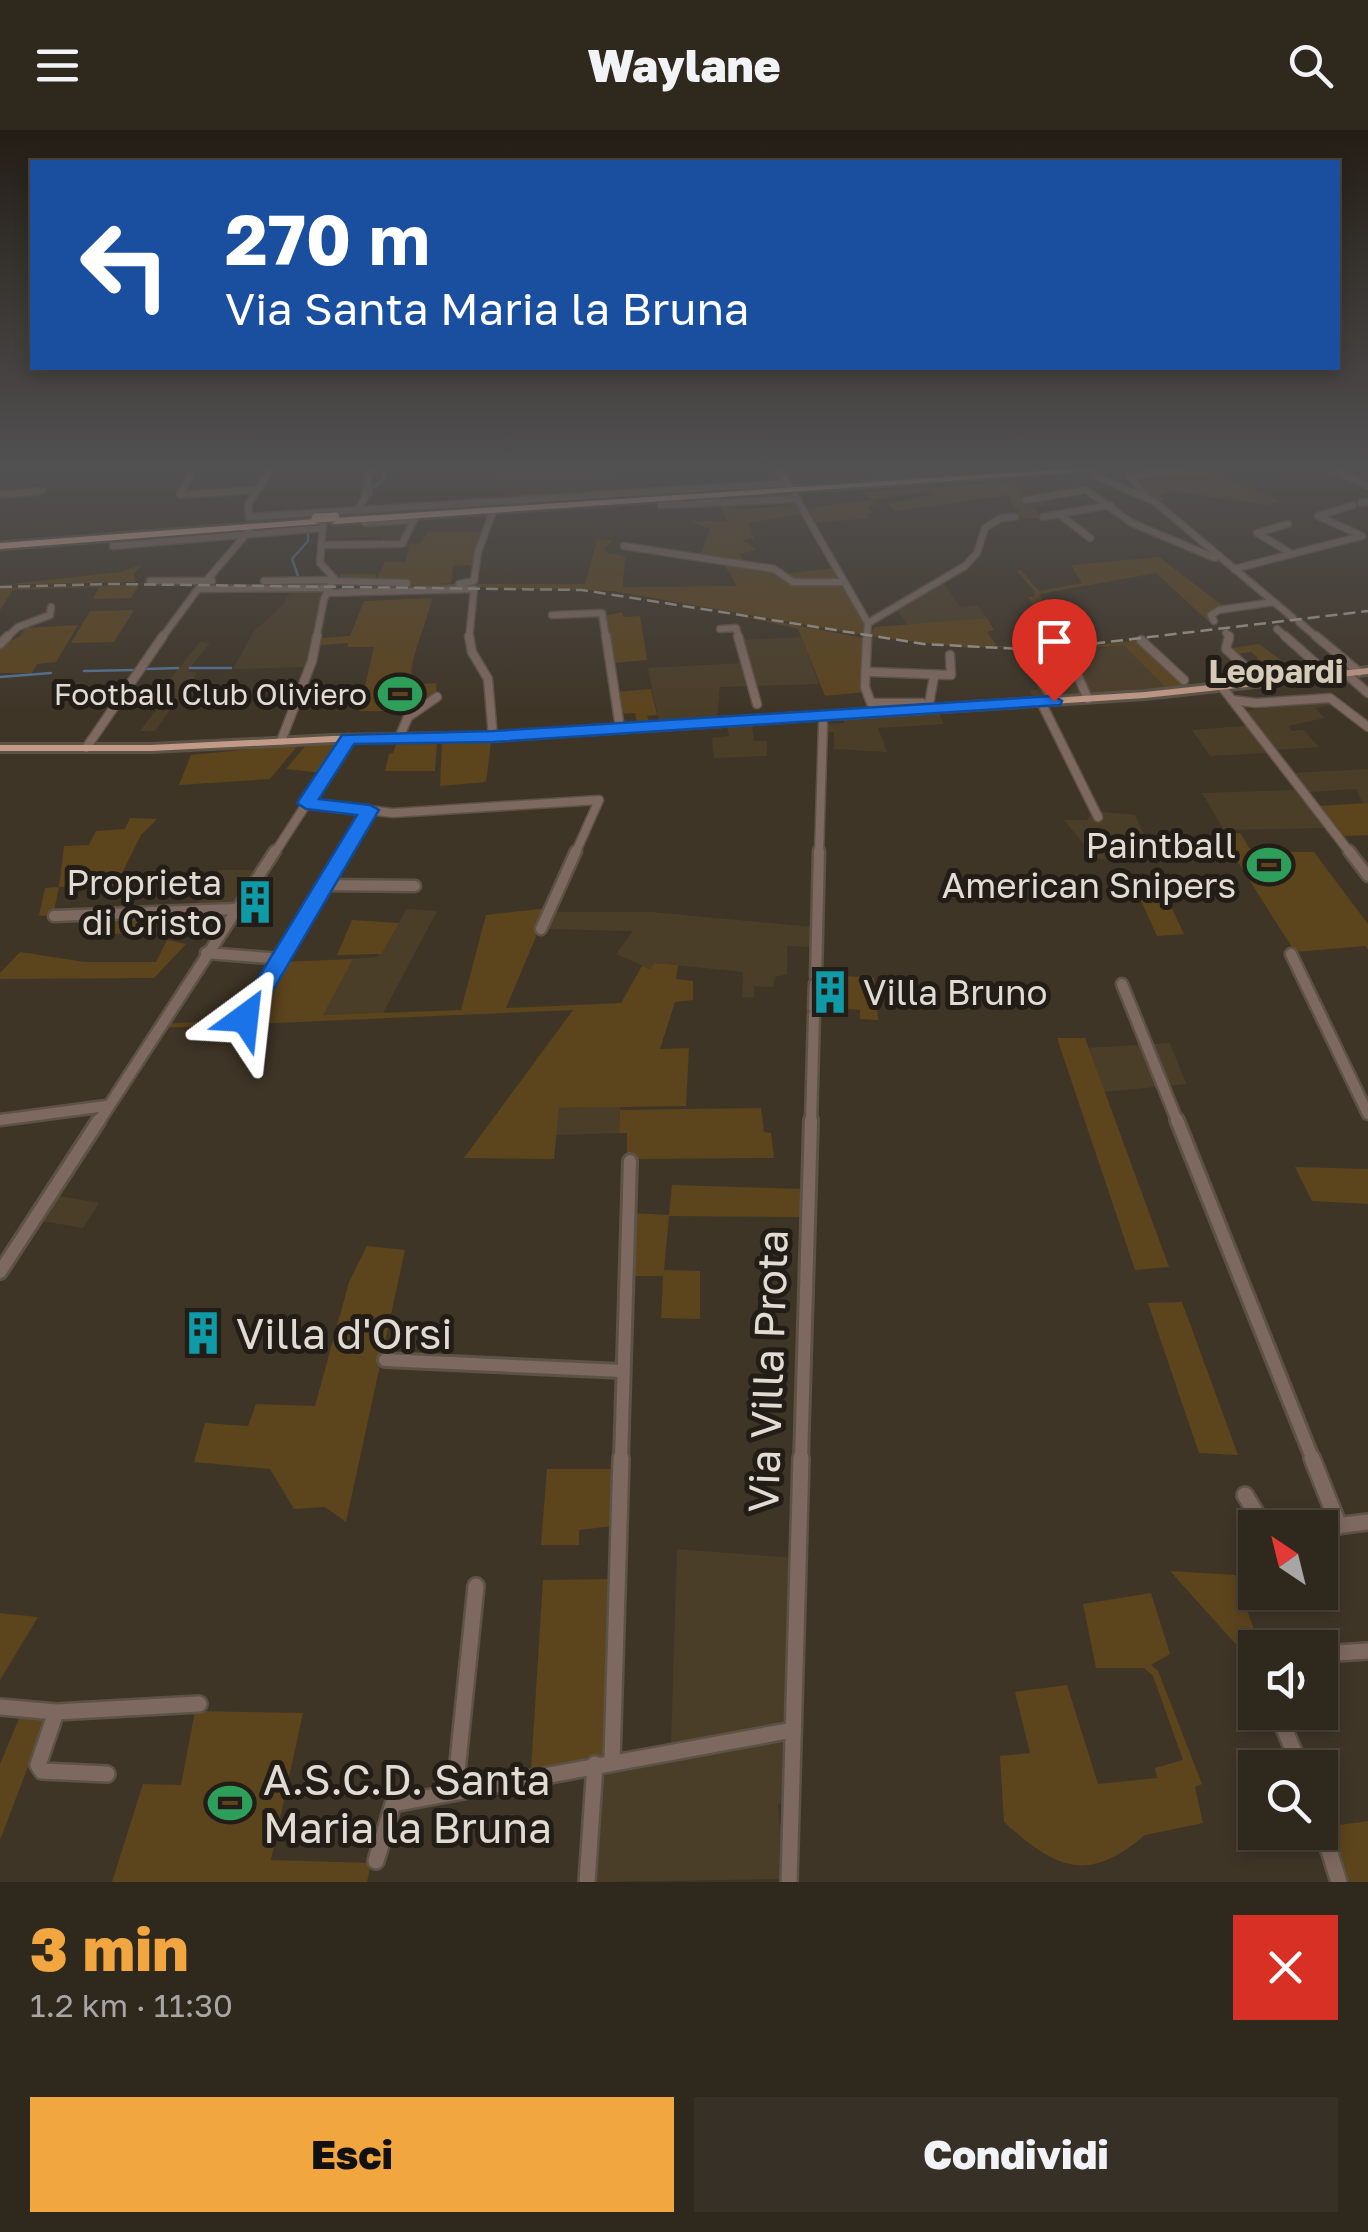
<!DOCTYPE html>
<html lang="it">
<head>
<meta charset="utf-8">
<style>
	:root { --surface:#2f281d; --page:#373026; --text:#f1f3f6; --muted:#a7a6a4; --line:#4a443b; --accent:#f1a63f }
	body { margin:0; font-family:"Golos Text",sans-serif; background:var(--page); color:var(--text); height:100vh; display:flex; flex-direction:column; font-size:38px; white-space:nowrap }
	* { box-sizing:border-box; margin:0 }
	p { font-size:32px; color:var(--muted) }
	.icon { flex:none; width:55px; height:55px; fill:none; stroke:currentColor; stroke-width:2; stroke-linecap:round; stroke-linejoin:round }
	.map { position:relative; height:1752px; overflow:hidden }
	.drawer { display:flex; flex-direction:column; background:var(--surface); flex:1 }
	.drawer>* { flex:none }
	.guide { position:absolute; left:30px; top:30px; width:1310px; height:210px; border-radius:0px; box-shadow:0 5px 15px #0003,0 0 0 2px var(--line); background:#1a4fa0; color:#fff; overflow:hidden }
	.needle { width:65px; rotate:325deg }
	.buttons { position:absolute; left:1238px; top:1380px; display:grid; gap:20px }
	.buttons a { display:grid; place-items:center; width:100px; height:100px; border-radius:0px; background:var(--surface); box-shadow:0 5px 15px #0003,0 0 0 2px var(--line); font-size:50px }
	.pin { position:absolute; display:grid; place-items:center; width:85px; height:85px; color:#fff; margin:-102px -42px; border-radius:50% 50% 50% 0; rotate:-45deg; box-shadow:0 0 10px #0007 }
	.pin .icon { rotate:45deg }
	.me { position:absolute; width:110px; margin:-55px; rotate:30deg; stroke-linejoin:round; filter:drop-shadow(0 0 8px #0008) }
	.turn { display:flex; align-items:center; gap:35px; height:210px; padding:0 30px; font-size:45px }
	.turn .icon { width:130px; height:130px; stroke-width:2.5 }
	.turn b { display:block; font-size:70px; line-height:85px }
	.round { display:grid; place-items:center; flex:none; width:105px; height:105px; border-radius:0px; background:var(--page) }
	.headline { display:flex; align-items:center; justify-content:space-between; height:170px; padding:0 30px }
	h1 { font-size:60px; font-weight:800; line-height:75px; color:var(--accent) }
	.cta { display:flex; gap:20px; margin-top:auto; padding:20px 30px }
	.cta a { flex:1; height:115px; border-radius:0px; background:var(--accent); color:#111; font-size:40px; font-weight:800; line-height:115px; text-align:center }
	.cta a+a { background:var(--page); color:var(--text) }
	header { display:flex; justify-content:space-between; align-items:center; height:130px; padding:0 30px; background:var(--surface); font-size:45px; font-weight:800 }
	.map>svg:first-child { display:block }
	.built { fill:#4b3e29 }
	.green { fill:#5c441d }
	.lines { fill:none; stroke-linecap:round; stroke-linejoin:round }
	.stream { stroke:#547295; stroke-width:2.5 }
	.minor-far4-casing { stroke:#5c5346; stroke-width:9 }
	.minor-far3-casing { stroke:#5c5346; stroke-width:11 }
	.minor-far2-casing { stroke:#5c5346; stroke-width:15 }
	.minor-far1-casing { stroke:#5c5346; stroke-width:18 }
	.minor-casing { stroke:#5c5346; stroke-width:20 }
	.major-casing { stroke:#5c5346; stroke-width:6 }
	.highway-casing { stroke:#5c5346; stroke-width:5 }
	.minor-far4 { stroke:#7e6960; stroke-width:6 }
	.minor-far3 { stroke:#7e6960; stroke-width:8 }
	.minor-far2 { stroke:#7e6960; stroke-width:10 }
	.minor-far1 { stroke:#7e6960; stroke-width:12 }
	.minor { stroke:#7e6960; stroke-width:15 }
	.major { fill:#c39a88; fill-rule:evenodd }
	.highway { fill:#dfad98; fill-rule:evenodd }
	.rail { stroke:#a39c91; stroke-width:2.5; stroke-dasharray:12 6; stroke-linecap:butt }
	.minor-bridge-casing { stroke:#5c5346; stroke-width:9; stroke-linecap:butt }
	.highway-bridge-casing { stroke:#5c5346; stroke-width:11; stroke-linecap:butt }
	.minor-bridge { stroke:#7e6960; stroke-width:6 }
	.highway-bridge { stroke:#dfad98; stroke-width:9 }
	.route { fill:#1a73e8; stroke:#114b97; stroke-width:2.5 }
	.labels { text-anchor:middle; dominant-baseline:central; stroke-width:10; stroke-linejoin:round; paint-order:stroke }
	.far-poi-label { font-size:30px; fill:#e1dbd2; stroke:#221e17; text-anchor:end }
	.far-quarter-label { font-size:32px; font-weight:bold; fill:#d6cbb9; stroke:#221e17 }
	.poi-label { font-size:35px; fill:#e1dbd2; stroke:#221e17; text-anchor:end }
	.near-poi-label { font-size:42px; fill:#e1dbd2; stroke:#221e17; text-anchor:start }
	.near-street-label { font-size:42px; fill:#e1dbd2; stroke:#221e17 }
</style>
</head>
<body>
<header><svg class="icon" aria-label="menu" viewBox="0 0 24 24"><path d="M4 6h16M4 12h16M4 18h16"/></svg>Waylane<svg class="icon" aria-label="search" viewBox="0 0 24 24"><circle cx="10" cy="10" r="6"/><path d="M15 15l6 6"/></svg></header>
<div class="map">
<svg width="1368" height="1752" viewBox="0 0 1368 1752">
	<rect width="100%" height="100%" fill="#3f3527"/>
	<g class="built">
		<path d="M495 336H595L596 346H612L607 363 504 370Z"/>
		<path d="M1089 345 1110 358 1038 368 1047 375 1029 378 1016 353Z"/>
		<path d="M410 391 404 411 382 414 383 406 327 409 330 394Z"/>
		<path d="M942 451 960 477 978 475 987 488 908 495 895 477Z"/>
		<path d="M292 459H324L306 537 233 539 254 501 282 476Z"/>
		<path d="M801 507 819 554 753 556 742 510Z"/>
		<path d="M200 512 210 513 187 541 197 543 155 601H140L171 560 163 558Z"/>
		<path d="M1124 516 1167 559 1053 567 1033 566 1030 561 1046 557 1042 546 1055 544 1045 528 1066 527 1070 521Z"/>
		<path d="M744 533 751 556 720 557 717 587 659 592 648 538Z"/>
		<path d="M1322 570 1338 574 1315 578 1325 588 1288 596 1292 601 1304 600 1319 617 1275 620 1245 581Z"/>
		<path d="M939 583 944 594 878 598 887 622 834 619V602H826L825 594 844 593V589Z"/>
		<path d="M752 595 754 611H767V626L714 628 712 608 729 606 727 596Z"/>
		<path d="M1246 596 1266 623 1210 626 1192 600Z"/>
		<path d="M1368 639V673H1363L1356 659 1309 662 1293 643Z"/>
		<path d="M1295 660 1324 698 1224 700 1202 663Z"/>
		<path d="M1093 681 1135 685 1147 711 1131 712 1141 728 1096 729 1064 690H1087Z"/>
		<path d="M218 740H256L234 776 195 778Z"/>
		<path d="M407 779 437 781 383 883 322 885 353 829 378 827Z"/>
		<path d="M551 782H651L814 797 813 817 787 816V844L775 847 773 857 754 856V867L742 868 743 842 656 833 650 839 616 824 633 801 543 799Z"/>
		<path d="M1170 913 1186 954 1104 962 1089 918Z"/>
		<path d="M620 977 619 1003 556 1005 558 978Z"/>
		<path d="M59 1066 99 1073 83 1098 42 1091Z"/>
		<path d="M677 1419 793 1428 787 1594 671 1616Z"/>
		<path d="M787 1606 785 1671 778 1675 779 1693 785 1698 783 1749 592 1752 599 1641Z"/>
	</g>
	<g class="green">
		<path d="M1196 338 1205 339 1279 371 1269 375 1169 361 1161 365 1164 370 1158 371 1132 346Z"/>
		<path d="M1030 350 1017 354 1028 378 1035 377 1040 388H1022L1008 365 896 381 887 373 932 365 928 361 872 370 874 375 868 377 872 383 866 384 868 388 814 393 808 378 870 370 864 362Z"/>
		<path d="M754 371 795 372 803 384 749 393 754 408 743 410 757 420 739 424 746 434 700 425 710 399 690 391H728L717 373H732L738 380 793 375Z"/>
		<path d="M428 402H483L473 435 453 436 451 453 439 454H585L597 410H613L604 419 607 423 625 426 623 457 737 456 723 432 783 444 833 438 866 493 865 505 612 461 385 455 340 450V444H376L375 452 385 432H405L409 417 397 416 421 413Z"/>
		<path d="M1159 427 1226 478 1210 481 1209 492 1156 443 1040 464 1049 496 1024 495 1042 490 1028 467H1034L1035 462 1017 441 1021 440 1039 461 1082 453 1071 435Z"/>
		<path d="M142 434 134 444 135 452 0 455 121 442Z"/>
		<path d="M139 455 131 468 93 469 99 457 13 460 0 480V458Z"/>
		<path d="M432 468C425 500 409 527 411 555L436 553 437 566 412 581H359L374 517H348V513L321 515 322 508 350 506 364 471Z"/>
		<path d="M134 480 114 512 71 513 90 481Z"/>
		<path d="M622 482 624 487 640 486 647 530 612 533 605 486Z"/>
		<path d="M724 482 864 508V562L825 566 798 499Z"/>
		<path d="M987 488 994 500 987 502 997 516 1063 515 969 518 868 506 875 497Z"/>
		<path d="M78 495 56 532 37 534 32 543H0V516L19 507 26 498Z"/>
		<path d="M1139 510 1189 557 1167 559 1124 516 1068 519Z"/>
		<path d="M1259 514 1299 544 1264 548 1246 533 1259 529 1251 522 1237 524 1232 518Z"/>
		<path d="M651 559 657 585 647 586 650 593H637L635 583 619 584 615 562Z"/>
		<path d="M343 612 322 643 286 639 307 614Z"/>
		<path d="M397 612H437L435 641H385L389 624 393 623Z"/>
		<path d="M442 612H491L486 652 440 656Z"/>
		<path d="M299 614 270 649 179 655 191 625Z"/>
		<path d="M1368 673V705L1344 706 1319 676Z"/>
		<path d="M130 688 157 689 141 705 116 755 59 757 53 785 39 786 45 758 59 757 64 716 89 715 96 701 125 699Z"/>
		<path d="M1240 703 1252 722H1314L1368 794V820L1365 816 1295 822 1220 704Z"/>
		<path d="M1164 762 1184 804 1157 806 1138 764Z"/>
		<path d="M548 778 506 878 621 873 642 836 650 839 655 833 678 835 676 849 693 851V870L675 872 660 919 689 918 686 976 559 978 554 1029 464 1028 573 880 160 898 162 894 246 889 280 832 353 829 323 885 461 880 486 785Z"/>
		<path d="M176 787 170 803 94 804 102 789Z"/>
		<path d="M352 790 399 793 381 824 337 825Z"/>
		<path d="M167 810 186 814 154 848 0 849V843L20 822 85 832H156Z"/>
		<path d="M833 845 874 848 878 890 860 889V880L847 879 843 854 833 853Z"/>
		<path d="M1057 908H1085L1169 1137 1135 1140Z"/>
		<path d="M761 978 764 1002 771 1003 774 1028 627 1029V1003H619L620 980Z"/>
		<path d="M1295 1037 1368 1039V1074L1312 1071Z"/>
		<path d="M672 1055 803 1059 802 1087 669 1086 664 1140 700 1141V1189L661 1188 663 1146H629L631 1083 669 1085Z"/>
		<path d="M367 1116 405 1120 346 1392 325 1377 294 1379 270 1339 194 1332 205 1293 248 1296 256 1274 315 1276 349 1152Z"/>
		<path d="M1182 1172 1238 1325 1199 1323 1148 1173Z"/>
		<path d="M547 1339H615L613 1396 579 1400V1415H541Z"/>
		<path d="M1170 1441 1235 1445 1260 1517 1241 1520Z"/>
		<path d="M610 1449 606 1625 531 1640 543 1450Z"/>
		<path d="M1151 1463 1170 1524 1151 1535 1158 1541 1202 1654 1195 1657 1203 1693 1145 1705C1089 1752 1059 1742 1004 1692L1000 1626 1030 1623 1015 1562 1067 1555 1098 1654 1157 1648 1155 1638 1183 1630 1153 1546 1144 1538H1096L1083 1474Z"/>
		<path d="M0 1483 38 1487 0 1550Z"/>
		<path d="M195 1581 303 1583 271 1730 371 1733 367 1752H112L143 1654 181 1655Z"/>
		<path d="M21 1584 47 1587 0 1710V1634Z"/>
		<path d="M1368 1691V1752H1344L1325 1697Z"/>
	</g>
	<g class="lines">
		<g class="stream">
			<path d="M371 366V359L384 349 385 336"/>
			<path d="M299 449 292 429 308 411V401"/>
			<path d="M190 538H231"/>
			<path d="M145 539 178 538"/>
			<path d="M84 541 135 540"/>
			<path d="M0 547 51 543"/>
		</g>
		<g class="minor-far4-casing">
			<g id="minor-far4">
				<path d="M176 336 193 339 180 365 257 360"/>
				<path d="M273 336 248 374 249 387 787 353"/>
				<path d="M776 336 789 355"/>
				<path d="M1327 336 1368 356"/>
				<path d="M1097 346 1155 372 1293 488"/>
				<path d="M1145 364 1129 346 1203 336"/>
				<path d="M0 365 42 361"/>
				<path d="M795 366 868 493 867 505"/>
				<path d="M1026 370 1086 360 1132 393 1215 428"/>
				<path d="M1361 373 1368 372"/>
				<path d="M661 375 798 369"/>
				<path d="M358 380 365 368 369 342 379 336"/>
				<path d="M1059 384 1090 408"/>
				<path d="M1043 387 1110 375"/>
				<path d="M1288 394 1257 403 1292 424"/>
				<path d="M321 415 402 414 414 390 365 393"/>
				<path d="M113 416 323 398"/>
				<path d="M624 416 774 439 793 452H841"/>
				<path d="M1234 439 1362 406 1318 386 1353 375"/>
				<path d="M150 451H212"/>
				<path d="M206 451 248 402"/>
				<path d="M264 451 333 450"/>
				<path d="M333 451 407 453"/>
				<path d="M459 454 474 451 478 422 492 384"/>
				<path d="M327 463 474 459 469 509"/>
				<path d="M552 485 602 483 606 509"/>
				<path d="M1214 491 1211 485 1219 480 1274 472"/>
				<path d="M1299 492 1319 509"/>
				<path d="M868 493 965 436 977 423 985 398 1001 388 1015 387"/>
				<path d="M720 499 736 498 739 509"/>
				<path d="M1277 499 1288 509"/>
				<path d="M1226 503 1230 509"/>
				<path d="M5 509 18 497 50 485 51 477"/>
				<path d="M161 509 198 459 329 458"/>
				<path d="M316 509 324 469 334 448 320 433 324 382"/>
			</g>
		</g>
		<g class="minor-far3-casing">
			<g id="minor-far3">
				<path d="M469 506 472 522 488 549 493 607"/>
				<path d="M606 506 619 591"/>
				<path d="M738 506 757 574"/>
				<path d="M1229 506 1226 519 1263 553"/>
				<path d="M1285 506 1329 545"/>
				<path d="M1316 506 1359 542"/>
				<path d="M867 509 865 557 871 573H922L931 579"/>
				<path d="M1141 510 1184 550"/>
				<path d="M0 514 8 506"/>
				<path d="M1066 519 1088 569"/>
				<path d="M1025 527 1054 571"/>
				<path d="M871 542 951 545 950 525"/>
				<path d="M1345 543 1368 563"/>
				<path d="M1222 557 1351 724"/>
				<path d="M1232 570 1256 573 1330 568 1368 597"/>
				<path d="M1041 572 1098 687"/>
				<path d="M929 574 934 546"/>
				<path d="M399 608 408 587 437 567"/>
				<path d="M281 611 312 531 317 506"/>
				<path d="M86 618 163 506"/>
				<path d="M306 673 393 683 599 670 575 724"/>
				<path d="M274 724 349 608"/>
				<path d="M343 724 369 680"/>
				<path d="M819 724 823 594"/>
			</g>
		</g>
		<g class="minor-far2-casing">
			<g id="minor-far2">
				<path d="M1349 721 1368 746"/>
				<path d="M326 755 415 756"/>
				<path d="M54 786 235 779"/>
				<path d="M541 799 576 721"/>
				<path d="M206 823 281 829"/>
				<path d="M1291 824 1368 984"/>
				<path d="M816 846 819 721"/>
				<path d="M1122 854 1178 993"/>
				<path d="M814 878 815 854"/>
				<path d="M245 887 344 721"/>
				<path d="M0 990 106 976"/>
				<path d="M98 993 275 721"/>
				<path d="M811 993 814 885"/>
			</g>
		</g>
		<g class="minor-far1-casing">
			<g id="minor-far1">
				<path d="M1177 990 1313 1330"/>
				<path d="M0 1142 99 990"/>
				<path d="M385 1230 622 1241"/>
				<path d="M621 1330 630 1031"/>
				<path d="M801 1330 811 990"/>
			</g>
		</g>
		<g class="minor-casing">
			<g id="minor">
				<path d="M1312 1328 1339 1396"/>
				<path d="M1245 1365 1261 1391 1289 1398"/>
				<path d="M1320 1398 1368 1392"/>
				<path d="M1320 1524 1368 1521"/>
				<path d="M1255 1536V1540"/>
				<path d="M0 1577 56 1582 199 1574"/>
				<path d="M56 1582 38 1635 42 1641 107 1644"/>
				<path d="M1277 1582 1301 1638"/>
				<path d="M612 1631 621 1328"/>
				<path d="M455 1661 476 1456"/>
				<path d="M1320 1692 1339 1752"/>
				<path d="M376 1731 393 1674 793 1600"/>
				<path d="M587 1752 595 1634"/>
				<path d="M789 1752 801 1328"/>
			</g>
		</g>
		<g class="major-casing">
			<path id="major" d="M1368 538V544L1145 568 504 609 333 612 151 621H0V615H151L333 606 504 603 1145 562Z"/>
		</g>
		<g class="highway-casing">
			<g id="highway">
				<path d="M1115 336H1162L334 394 329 391 334 388Z"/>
				<path d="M316 389 321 392 319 394 0 419V413Z"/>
			</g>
		</g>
		<use href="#minor-far4" class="minor-far4"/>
		<use href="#minor-far3" class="minor-far3"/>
		<use href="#minor-far2" class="minor-far2"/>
		<use href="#minor-far1" class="minor-far1"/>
		<use href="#minor" class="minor"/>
		<use href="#major" class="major"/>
		<use href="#highway" class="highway"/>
		<path class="rail" d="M0 457 112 454 582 460 924 514 1040 520 1368 481"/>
		<g class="minor-bridge-casing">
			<path id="minor-bridge" d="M1087 336 1097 346"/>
		</g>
		<g class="highway-bridge-casing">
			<path id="highway-bridge" d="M316 388 335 387"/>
		</g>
		<use href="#minor-bridge" class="minor-bridge"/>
		<use href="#highway-bridge" class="highway-bridge"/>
	</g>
	<linearGradient id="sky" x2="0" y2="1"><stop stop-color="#231d15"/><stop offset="0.58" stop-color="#525152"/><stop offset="1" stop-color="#525152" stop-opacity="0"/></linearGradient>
	<rect width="1368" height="582" fill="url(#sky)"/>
	<path class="route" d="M1054 566 1062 571 1060 575 493 612 354 614 319 669 370 675 379 680 253 894H237L234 888 357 685 306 679 297 673 342 605 493 601Z"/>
	<defs>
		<g id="stadium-bare" transform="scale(3.45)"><path d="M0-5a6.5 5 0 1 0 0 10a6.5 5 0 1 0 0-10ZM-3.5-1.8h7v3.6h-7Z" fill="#2e9e5b" stroke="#221e17" stroke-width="2.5" paint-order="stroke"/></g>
		<g id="building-bare" transform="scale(3.45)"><path d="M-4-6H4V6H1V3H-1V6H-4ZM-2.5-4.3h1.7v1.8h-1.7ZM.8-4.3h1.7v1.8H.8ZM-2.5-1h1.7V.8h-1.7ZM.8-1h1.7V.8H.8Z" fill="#0f9aa8" stroke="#221e17" stroke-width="2.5" paint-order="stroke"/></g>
	</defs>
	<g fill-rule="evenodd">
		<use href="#stadium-bare" x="400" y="564"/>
		<use href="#stadium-bare" x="1269" y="735"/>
		<use href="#building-bare" x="255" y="772"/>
		<use href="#building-bare" x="830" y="862"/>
		<use href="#building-bare" x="203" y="1203"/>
		<use href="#stadium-bare" x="230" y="1673"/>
	</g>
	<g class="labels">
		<g class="far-poi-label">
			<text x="367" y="564">Football Club Oliviero</text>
		</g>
		<g class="far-quarter-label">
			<text x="1276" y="541">Leopardi</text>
		</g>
		<g class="poi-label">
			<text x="1236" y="715">Paintball<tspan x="1236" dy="40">American Snipers</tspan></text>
			<text x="222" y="752">Proprieta<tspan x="222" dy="40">di Cristo</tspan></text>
			<text x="863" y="862" text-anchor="start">Villa Bruno</text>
		</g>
		<g class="near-poi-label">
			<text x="236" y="1203">Villa d'Orsi</text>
			<text x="263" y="1649">A.S.C.D. Santa<tspan x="263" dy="48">Maria la Bruna</tspan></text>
		</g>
		<g class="near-street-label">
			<text transform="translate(767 1241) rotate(-88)">Via Villa Prota</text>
		</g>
	</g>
</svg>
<div class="buttons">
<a><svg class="needle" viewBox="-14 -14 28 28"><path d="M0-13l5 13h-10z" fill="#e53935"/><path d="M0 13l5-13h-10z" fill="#a7a6a4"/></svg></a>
<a><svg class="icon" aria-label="sound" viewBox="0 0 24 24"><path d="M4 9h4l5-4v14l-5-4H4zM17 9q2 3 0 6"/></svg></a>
<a><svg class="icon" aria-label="search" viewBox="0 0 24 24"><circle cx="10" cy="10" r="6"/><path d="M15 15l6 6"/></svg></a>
</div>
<div class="pin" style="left:1054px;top:571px;background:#d93025"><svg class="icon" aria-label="arrive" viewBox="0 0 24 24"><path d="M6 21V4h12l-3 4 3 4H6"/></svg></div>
<svg class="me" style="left:245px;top:888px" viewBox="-20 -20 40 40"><path d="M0-17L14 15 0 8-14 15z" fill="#1a73e8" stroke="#fff" stroke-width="4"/></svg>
<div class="guide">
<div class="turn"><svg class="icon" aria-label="left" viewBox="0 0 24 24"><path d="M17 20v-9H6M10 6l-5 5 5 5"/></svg><div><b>270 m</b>Via Santa Maria la Bruna</div></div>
</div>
</div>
<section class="drawer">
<div class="headline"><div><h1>3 min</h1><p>1.2 km · 11:30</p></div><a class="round" style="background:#d93025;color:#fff"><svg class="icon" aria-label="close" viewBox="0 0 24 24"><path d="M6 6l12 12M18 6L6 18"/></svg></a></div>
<div class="cta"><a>Esci</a><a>Condividi</a></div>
</section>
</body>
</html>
